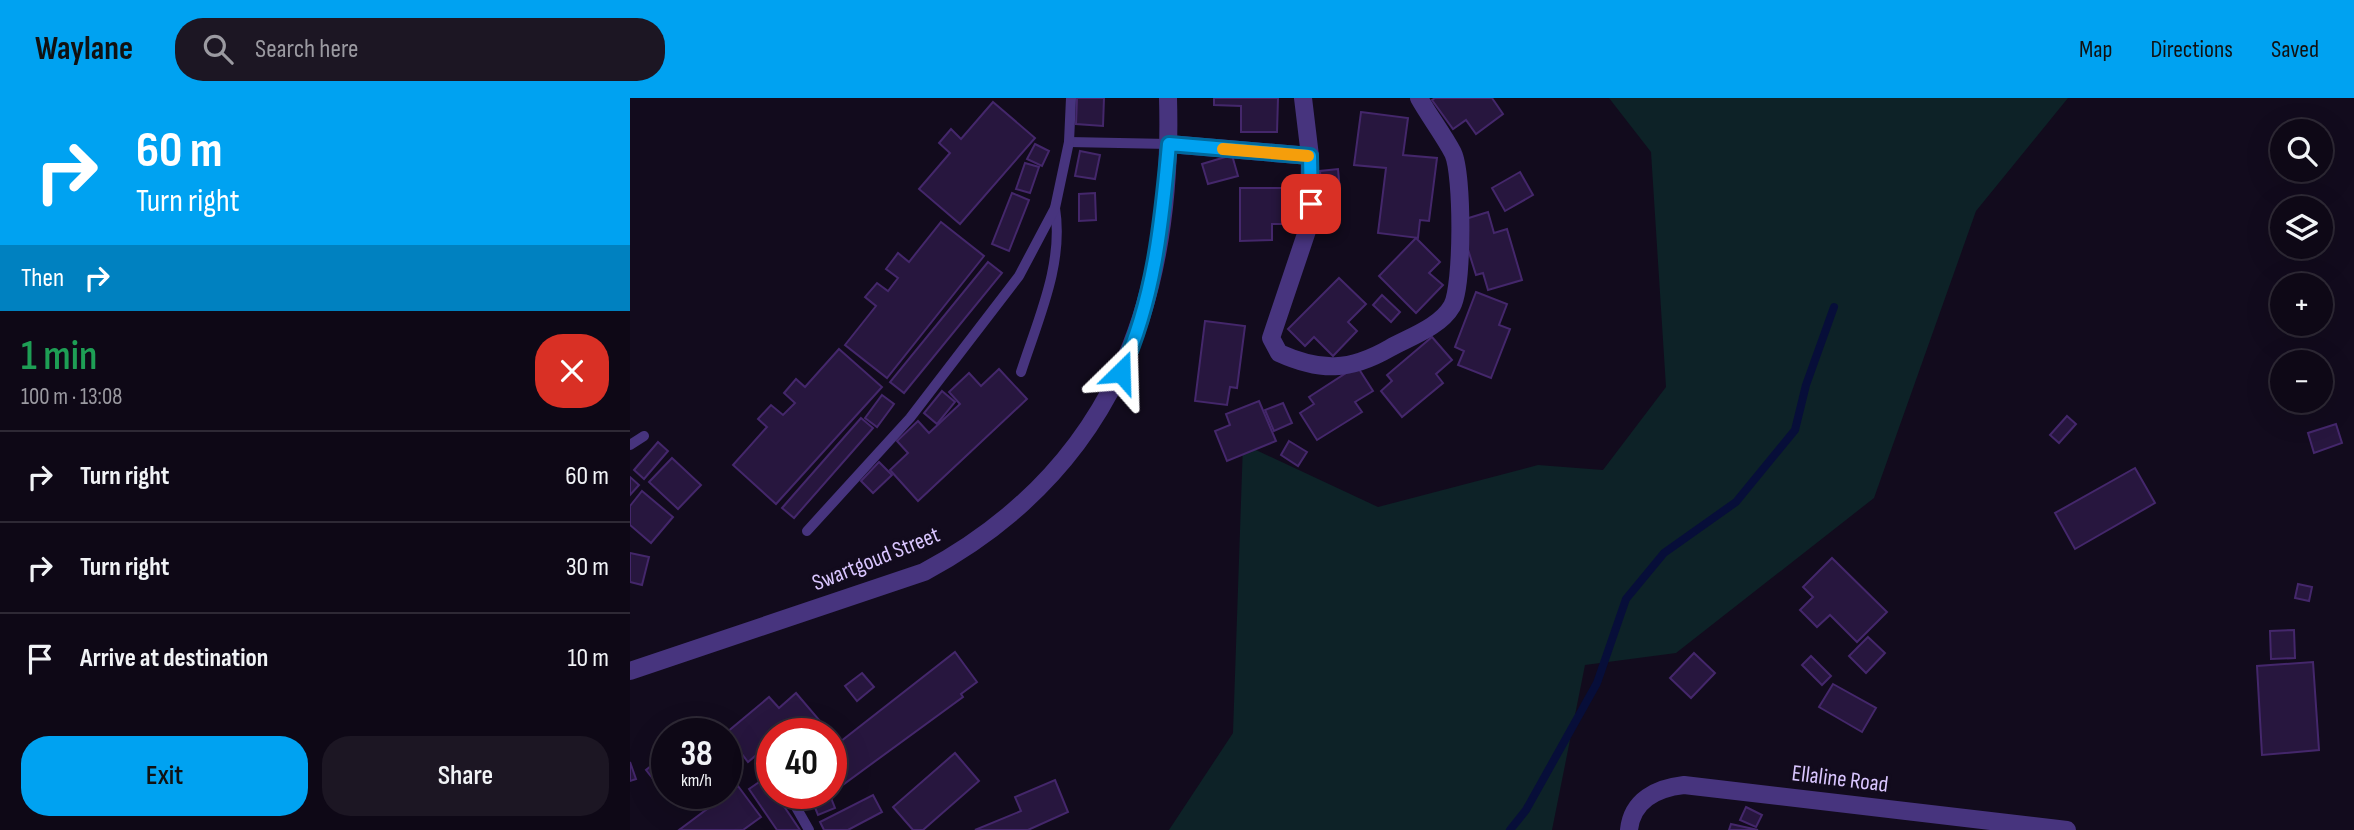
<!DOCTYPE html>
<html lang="en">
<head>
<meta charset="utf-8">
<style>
	:root { --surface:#0e0816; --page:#1c1623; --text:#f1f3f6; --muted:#9b9aa1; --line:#2e2935; --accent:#00a2f1 }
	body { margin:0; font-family:"Sofia Sans Condensed",sans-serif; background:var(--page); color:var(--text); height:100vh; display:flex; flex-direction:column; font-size:26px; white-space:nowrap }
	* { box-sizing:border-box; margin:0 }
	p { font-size:23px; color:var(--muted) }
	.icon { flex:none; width:38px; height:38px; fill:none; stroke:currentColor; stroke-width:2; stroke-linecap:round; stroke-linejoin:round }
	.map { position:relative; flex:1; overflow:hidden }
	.details { display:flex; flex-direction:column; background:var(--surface); width:630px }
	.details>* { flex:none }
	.top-card { background:#00a2f1; color:#fff; overflow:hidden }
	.tools { position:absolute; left:1640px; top:21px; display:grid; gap:14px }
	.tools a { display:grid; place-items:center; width:63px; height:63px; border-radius:50%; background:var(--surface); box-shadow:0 7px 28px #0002,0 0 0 2px var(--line); font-size:35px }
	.speed { position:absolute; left:21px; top:620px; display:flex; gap:14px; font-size:35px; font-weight:700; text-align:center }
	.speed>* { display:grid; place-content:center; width:91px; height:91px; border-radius:50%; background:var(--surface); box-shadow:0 7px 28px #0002,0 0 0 2px var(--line); line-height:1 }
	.speed small { font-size:18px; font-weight:400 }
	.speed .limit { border:10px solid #d22; background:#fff; color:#111 }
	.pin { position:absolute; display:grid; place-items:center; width:60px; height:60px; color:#fff; margin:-30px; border-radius:14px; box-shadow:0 4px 10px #0006 }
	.me { position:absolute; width:77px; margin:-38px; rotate:22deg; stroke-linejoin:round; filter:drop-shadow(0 0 5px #0008) }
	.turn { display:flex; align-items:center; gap:24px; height:147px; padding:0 21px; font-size:32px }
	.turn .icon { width:91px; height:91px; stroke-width:2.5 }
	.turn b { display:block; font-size:49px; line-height:60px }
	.then { display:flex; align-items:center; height:66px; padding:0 21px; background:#0003; gap:14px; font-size:26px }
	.round { display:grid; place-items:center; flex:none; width:74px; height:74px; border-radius:28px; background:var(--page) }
	.overview { display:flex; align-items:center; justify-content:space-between; height:119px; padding:0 21px }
	h1 { font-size:42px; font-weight:600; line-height:52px; color:#1e9e55 }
	.cta { display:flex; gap:14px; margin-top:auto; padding:14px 21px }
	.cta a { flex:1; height:80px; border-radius:28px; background:var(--accent); color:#111; font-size:28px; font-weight:600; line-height:80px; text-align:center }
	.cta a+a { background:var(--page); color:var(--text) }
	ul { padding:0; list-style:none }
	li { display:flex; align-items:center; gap:21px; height:91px; padding:0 21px; border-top:2px solid var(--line) }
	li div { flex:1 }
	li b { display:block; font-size:26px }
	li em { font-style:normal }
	header { display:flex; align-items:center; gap:42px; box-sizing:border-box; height:98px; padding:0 35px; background:var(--accent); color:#111 }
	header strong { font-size:33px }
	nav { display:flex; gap:38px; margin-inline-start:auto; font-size:24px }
	.search { width:490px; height:63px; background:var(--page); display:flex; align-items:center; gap:18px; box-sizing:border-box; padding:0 24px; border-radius:28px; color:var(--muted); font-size:26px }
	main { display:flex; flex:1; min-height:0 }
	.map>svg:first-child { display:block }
	.green { fill:#0d2227 }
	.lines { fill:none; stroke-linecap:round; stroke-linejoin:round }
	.stream { stroke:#070e39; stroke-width:8 }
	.building { fill:#27163e; stroke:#44276b; stroke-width:2 }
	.service { stroke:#47347e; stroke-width:10 }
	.minor { stroke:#47347e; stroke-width:18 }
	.tertiary { stroke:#47347e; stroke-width:18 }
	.route-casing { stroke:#00699d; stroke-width:18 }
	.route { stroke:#00a2f1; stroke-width:12 }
	.slow { stroke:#f59e0b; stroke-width:12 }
	.labels { text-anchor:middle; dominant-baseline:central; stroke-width:7; stroke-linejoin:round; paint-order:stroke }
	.street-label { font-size:23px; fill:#dac6ff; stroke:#120b1d }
</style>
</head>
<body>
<header>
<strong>Waylane</strong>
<div class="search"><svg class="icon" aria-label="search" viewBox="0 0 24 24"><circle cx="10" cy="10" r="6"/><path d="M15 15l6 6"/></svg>Search here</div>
<nav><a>Map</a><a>Directions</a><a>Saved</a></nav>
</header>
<main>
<section class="details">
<div class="top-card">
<div class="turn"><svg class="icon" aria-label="right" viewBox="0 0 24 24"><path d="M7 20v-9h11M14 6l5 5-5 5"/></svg><div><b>60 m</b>Turn right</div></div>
<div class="then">Then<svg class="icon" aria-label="right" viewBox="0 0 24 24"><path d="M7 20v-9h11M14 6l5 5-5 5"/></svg></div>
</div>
<div class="overview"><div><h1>1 min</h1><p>100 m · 13:08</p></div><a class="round" style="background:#d93025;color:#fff"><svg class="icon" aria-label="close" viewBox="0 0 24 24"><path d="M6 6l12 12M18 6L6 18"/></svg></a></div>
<ul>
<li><svg class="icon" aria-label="right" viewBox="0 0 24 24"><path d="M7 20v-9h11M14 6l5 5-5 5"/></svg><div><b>Turn right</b></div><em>60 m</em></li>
<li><svg class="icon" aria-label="right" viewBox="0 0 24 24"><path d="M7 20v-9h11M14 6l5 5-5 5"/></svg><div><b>Turn right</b></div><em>30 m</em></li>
<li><svg class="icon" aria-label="arrive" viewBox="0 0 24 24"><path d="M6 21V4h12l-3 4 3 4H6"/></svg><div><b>Arrive at destination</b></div><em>10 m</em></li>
</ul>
<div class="cta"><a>Exit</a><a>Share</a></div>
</section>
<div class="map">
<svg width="1724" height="732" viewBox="0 0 1724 732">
	<rect width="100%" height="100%" fill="#120b1d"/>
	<path class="green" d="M979 0H1438L1346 113 1244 400 1046 555 955 567 922 732H539L603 635 613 346 748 409 908 367 973 372 1036 289 1021 54Z"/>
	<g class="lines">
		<path class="stream" d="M880 732 896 712 967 585 996 501 1034 455 1106 404 1165 332 1176 287 1204 209"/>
	</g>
	<g class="building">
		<path d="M447 0H474L473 28 446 26Z"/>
		<path d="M584 0H648L647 34H611V8L584 7Z"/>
		<path d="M805 0H862L873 16 846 36 836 22 823 31 802 2Z"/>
		<path d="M363 4 405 40 330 126 289 91 320 55 309 45 321 31 331 41Z"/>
		<path d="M731 14 778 20 773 57 807 60 799 123 790 122 788 140 748 135 756 70 724 67Z"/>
		<path d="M405 46 419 53 412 68 397 61Z"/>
		<path d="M450 53 470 57 465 81 445 78Z"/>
		<path d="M602 57 608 78 578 86 572 66Z"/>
		<path d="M395 65 409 69 400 95 386 91Z"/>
		<path d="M708 71 710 94 692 96 690 73Z"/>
		<path d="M890 74 903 97 875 113 862 90Z"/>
		<path d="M610 90H659V126H642V142L610 143Z"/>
		<path d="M382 95 399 102 379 153 362 146Z"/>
		<path d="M465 95 466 122 449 123V96Z"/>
		<path d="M858 114 864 135 877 131 892 182 858 192 853 175 846 177 829 123Z"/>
		<path d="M311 124 354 158 257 280 215 247 246 208 235 199 247 185 258 193 268 180 256 171 268 155 279 164Z"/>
		<path d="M786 140 810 164 799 175 813 187 786 215 749 178Z"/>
		<path d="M358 164 372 175 274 295 260 284Z"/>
		<path d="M709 180 736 206 718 224 727 233 703 258 684 239 675 248 658 231Z"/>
		<path d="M846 194 877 206 869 227 880 231 861 280 828 267 834 253 825 249Z"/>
		<path d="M752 197 770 214 761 224 743 207Z"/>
		<path d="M575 223 615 228 607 290 600 289 597 307 565 303Z"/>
		<path d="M802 239 822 262 806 276 813 285 772 319 751 293 762 283 757 277Z"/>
		<path d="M209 251 252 289 146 406 103 367 137 329 128 321 141 307 153 317 165 305 154 295 166 281 175 289Z"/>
		<path d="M727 268 743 293 725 304 732 314 687 342 670 315 684 306 679 299Z"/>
		<path d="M369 271 397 301 288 403 260 372 278 355 267 343 288 323 299 335 330 306 319 294 339 275 351 288Z"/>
		<path d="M312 293 325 304 307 326 294 315Z"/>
		<path d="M252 297 264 306 247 329 235 320Z"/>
		<path d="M629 303 646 343 597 363 585 333 600 327 596 316Z"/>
		<path d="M653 305 662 325 644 333 635 312Z"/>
		<path d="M1437 318 1446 326 1429 345 1420 337Z"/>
		<path d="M231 320 243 330 164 420 152 410Z"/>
		<path d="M1706 326 1712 345 1684 355 1678 335Z"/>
		<path d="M659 343 677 354 668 368 651 357Z"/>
		<path d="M28 344 38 353 14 381 4 372Z"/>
		<path d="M42 360 71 387 48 411 19 384Z"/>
		<path d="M249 364 262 377 243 395 231 383Z"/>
		<path d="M1505 370 1525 405 1445 451 1425 415Z"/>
		<path d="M0 379 9 387 0 397Z"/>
		<path d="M12 393 43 419 21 445 0 427V408Z"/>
		<path d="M0 455 19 459 12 487 0 484Z"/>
		<path d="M1202 460 1257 514 1227 544 1200 517 1187 529 1170 512 1183 499 1173 489Z"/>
		<path d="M1668 486 1682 489 1679 503 1665 500Z"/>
		<path d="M1664 532 1665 560 1641 561 1640 533Z"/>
		<path d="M1238 539 1255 555 1236 575 1219 558Z"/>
		<path d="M325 554 347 584 331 596 333 599 214 686 201 669V651Z"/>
		<path d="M1064 555 1085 575 1061 600 1040 580Z"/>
		<path d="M1181 558 1201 578 1192 587 1172 567Z"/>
		<path d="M1683 564 1689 652 1632 657 1627 568Z"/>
		<path d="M232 575 244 589 227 603 215 588Z"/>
		<path d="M1203 586 1246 610 1232 634 1189 609Z"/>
		<path d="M166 595 190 623 175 635H142V644L118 664 96 635 139 599 149 610Z"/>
		<path d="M79 621 90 635H61Z"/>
		<path d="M96 643 103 651 96 657Z"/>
		<path d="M37 655V695L35 696 16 672Z"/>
		<path d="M325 655 349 683 293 732H283L263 709Z"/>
		<path d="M0 664 6 681 0 683Z"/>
		<path d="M135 680 142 695H145L170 732H147L119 691Z"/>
		<path d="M425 682 438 714 398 732H345L391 713 385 699Z"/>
		<path d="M108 688 131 719 113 732H49Z"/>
		<path d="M179 695H199L205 710 188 717Z"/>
		<path d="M243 697 252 714 218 732H194L190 724Z"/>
		<path d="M1116 709 1132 717 1126 729 1110 722Z"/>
		<path d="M1101 726 1128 732H1099Z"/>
	</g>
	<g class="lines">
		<g class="service">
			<path d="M439 44 539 46"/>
			<path d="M391 274C408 221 434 166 425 110"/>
			<path d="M0 347 14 338"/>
			<path d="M177 433 280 320 389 178 425 110 439 44 441 0"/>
			<path d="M158 695 179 732"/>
		</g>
		<g class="minor">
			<path d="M673 0 680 58 679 127 641 240 649 255C691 274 720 273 760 250 780 239 810 229 822 208 833 188 833 76 823 55 813 36 799 18 789 0"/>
			<path d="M539 46 680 58"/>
			<path d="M999 732C1002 702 1027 690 1054 687L1437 732"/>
		</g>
		<path class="tertiary" d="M0 573 294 474C482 373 544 205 538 0"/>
	</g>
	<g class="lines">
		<g class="route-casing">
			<path id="route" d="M491 274C524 203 532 124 539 46L680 58 681 106"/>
		</g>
		<use href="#route" class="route"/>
		<path class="slow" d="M593 51 678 58"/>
	</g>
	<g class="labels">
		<g class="street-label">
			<text transform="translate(246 461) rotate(-22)">Swartgoud Street</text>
			<text transform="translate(1210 681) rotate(7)">Ellaline Road</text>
		</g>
	</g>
</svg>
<div class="tools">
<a><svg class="icon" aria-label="search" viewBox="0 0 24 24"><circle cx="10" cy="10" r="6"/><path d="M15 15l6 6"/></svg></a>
<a><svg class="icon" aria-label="layers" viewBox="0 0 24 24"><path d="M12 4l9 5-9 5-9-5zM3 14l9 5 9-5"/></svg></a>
<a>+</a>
<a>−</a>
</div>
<div class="speed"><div>38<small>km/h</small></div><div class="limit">40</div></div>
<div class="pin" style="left:681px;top:106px;background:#d93025"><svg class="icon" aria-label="arrive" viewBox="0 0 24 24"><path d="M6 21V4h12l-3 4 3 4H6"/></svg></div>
<svg class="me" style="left:491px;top:274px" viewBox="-20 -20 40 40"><path d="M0-17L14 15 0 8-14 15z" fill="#00a2f1" stroke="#fff" stroke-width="4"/></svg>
</div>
</main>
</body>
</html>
